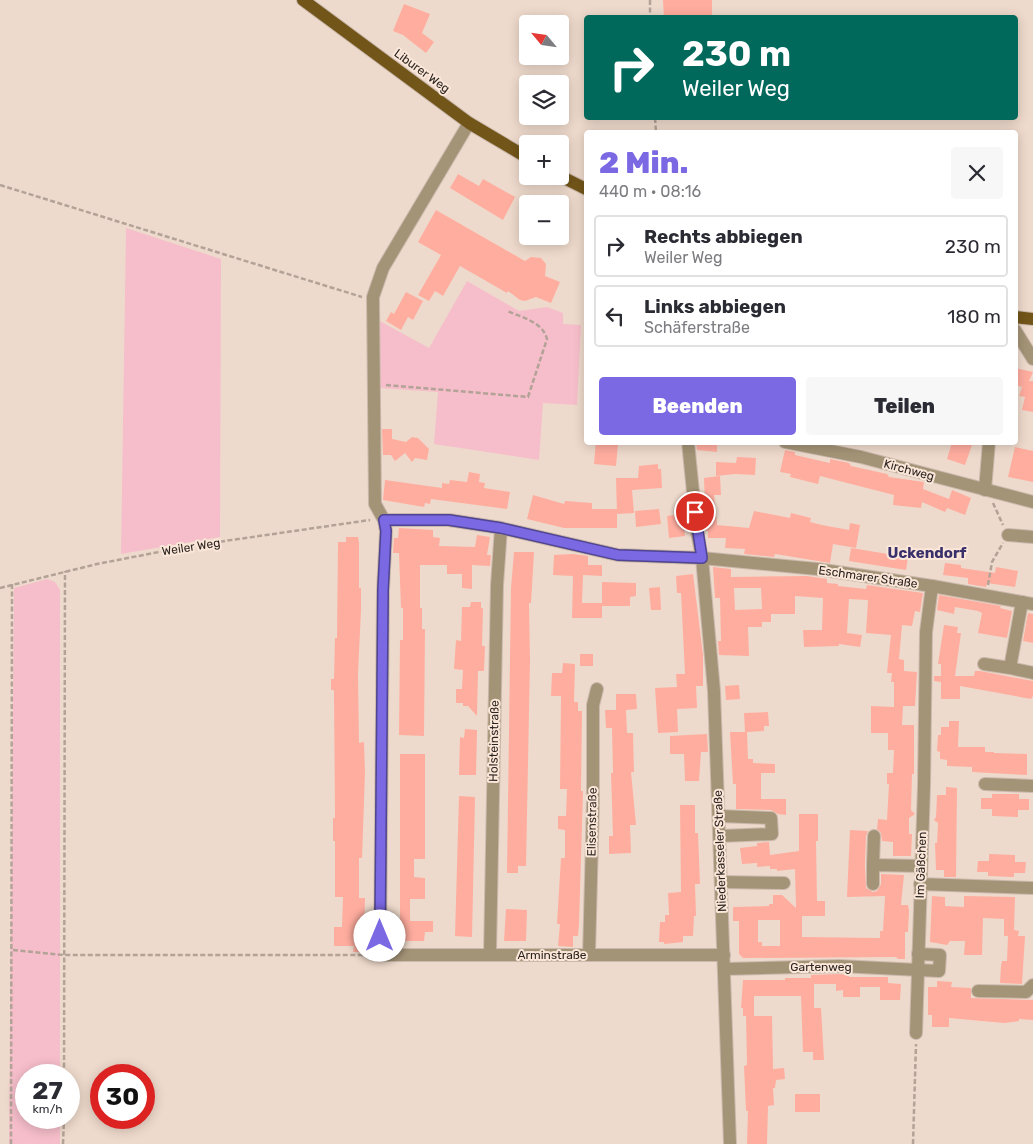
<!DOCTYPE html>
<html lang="de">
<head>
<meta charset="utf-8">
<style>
	:root { --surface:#fff; --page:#f7f7f7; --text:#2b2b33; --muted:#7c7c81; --line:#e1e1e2; --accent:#7b68e3 }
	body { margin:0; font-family:Rubik,sans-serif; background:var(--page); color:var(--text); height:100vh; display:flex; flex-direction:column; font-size:19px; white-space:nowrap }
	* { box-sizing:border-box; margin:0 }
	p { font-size:16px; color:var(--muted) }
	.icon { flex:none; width:28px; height:28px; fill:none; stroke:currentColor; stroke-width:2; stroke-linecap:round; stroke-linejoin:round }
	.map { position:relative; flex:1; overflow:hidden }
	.sheet { position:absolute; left:584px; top:130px; width:434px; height:315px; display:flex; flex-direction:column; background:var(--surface); border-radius:5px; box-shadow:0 2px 12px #0003 }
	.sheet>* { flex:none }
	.banner { position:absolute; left:584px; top:15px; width:434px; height:105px; border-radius:5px; box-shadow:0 2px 12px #0003; background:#00695c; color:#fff; overflow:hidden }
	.needle { width:32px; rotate:299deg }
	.fabs { position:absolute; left:519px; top:15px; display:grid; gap:10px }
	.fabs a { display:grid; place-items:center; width:50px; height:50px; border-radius:5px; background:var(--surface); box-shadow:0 2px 12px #0003; font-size:25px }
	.speed { position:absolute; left:15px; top:1064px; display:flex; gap:10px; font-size:25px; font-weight:700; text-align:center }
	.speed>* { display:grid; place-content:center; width:65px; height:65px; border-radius:50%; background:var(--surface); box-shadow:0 2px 12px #0003; line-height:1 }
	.speed small { font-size:12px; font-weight:400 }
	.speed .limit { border:8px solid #d22; background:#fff; color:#111 }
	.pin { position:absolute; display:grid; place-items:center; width:42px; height:42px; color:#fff; margin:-21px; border:2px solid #fff; border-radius:50%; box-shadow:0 1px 5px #0007 }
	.me { position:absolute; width:55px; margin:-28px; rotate:0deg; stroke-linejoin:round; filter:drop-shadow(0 0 4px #0008) }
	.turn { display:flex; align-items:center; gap:18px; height:105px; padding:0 15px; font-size:22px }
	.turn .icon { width:65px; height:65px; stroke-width:2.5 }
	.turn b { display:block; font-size:35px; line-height:42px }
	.round { display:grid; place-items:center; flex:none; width:52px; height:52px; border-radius:5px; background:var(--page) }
	.overview { display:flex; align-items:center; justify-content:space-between; height:85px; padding:0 15px }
	h1 { font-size:30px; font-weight:800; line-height:38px; color:var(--accent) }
	.cta { display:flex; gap:10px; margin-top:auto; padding:10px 15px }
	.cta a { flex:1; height:58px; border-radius:5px; background:var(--accent); color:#fff; font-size:20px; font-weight:800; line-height:58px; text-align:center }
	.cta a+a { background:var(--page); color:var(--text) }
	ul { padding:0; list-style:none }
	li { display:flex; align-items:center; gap:15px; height:62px; margin:0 10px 8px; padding:0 5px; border:2px solid var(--line); border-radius:5px }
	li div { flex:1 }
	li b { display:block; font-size:19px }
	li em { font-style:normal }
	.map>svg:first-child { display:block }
	.green { fill:#f6beca }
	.building { fill:#ffad9f; fill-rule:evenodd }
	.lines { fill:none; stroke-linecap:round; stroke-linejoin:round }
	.minor-casing { stroke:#cbb9ad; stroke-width:14 }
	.major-casing { stroke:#cbb9ad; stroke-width:14 }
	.path { stroke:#b3a297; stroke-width:2.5; stroke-dasharray:5 2.5; stroke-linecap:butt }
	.minor { stroke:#a49477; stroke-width:12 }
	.major { stroke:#725519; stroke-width:12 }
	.route-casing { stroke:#504494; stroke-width:12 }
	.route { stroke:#7b68e3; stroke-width:9 }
	.labels { text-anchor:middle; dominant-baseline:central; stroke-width:4; stroke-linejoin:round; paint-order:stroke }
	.street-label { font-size:12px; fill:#2c241f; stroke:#fbe7d9 }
	.quarter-label { font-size:15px; font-weight:bold; fill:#382f6b; stroke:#fbe7d9 }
</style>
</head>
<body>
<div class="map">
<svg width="1033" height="1144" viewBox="0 0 1033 1144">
	<rect width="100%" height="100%" fill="#eedacc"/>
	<g class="green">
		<path d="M126 228 221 259 220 537 121 554Z"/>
		<path d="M467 281 519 311 547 307 563 313V324L581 325 577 405 543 403 539 460 434 444 438 392 379 388 378 320 429 348Z"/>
		<path d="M47 579 55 582 60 590V1075H26V1118H60V1144H9L14 588Z"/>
	</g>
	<g class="building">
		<path d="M663 0H712V18H664Z"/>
		<path d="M404 4 430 14 422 33 434 42 426 53 403 35 393 31Z"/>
		<path d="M458 174 479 186 483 179 515 197 503 220 450 188Z"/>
		<path d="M436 210 525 261 531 257 541 258 546 264 545 276 560 282 551 303 536 297 525 301 520 300 508 291 507 293 460 266 443 296 435 291 429 301 418 295 441 255 418 242Z"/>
		<path d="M406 292 423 301 413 320 408 317 401 330 386 321 391 312 394 314Z"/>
		<path d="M1015 368 1033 372 1029 381H1033V412L1022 410 1025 397 1019 396 1022 387 1015 385Z"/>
		<path d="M382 429H392V439L406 442 412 437 418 438 429 449 427 460 415 458 412 462 405 453 395 461 391 455H383Z"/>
		<path d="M596 442 618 444 616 466 594 464Z"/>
		<path d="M696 442H717V452L697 450Z"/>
		<path d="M952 442H973L965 465 947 459Z"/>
		<path d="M1015 447 1033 451V482L1008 477Z"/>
		<path d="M785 450 795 452V455L830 463V459L849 463 851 466 887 474 889 477 924 482 923 489 949 499 952 490 971 498 965 515 947 508 945 512 922 502 921 508 893 505 894 495 820 476 818 484 790 477 791 474 780 472Z"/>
		<path d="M737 457 756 458 755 475 735 474 716 476V462L736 463Z"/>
		<path d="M658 464V469H661L662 488 632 490 634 513 617 514 616 478H638L639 466Z"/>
		<path d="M469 472 480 474 479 482 485 483 484 488 510 492 507 509 431 499 430 504 425 503 424 507 383 500 385 480 442 488V483L449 484 450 480 467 482Z"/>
		<path d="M720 476 721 495H714L717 525 749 528 754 511 790 518 791 513 811 518 810 522 822 525 849 530 850 523 860 525 856 548 833 544 830 563 775 554 774 557 744 554 745 549 725 548 726 538H708V531H706L704 478Z"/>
		<path d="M533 495 564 504 565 501 592 503V509H617V528H564L527 519Z"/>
		<path d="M659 509 661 524 636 527 635 511Z"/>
		<path d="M683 514 685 536 669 538 667 516Z"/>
		<path d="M399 528 433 530V537L440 538 439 546 475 547 477 535 490 537 487 555H491L490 566 472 565V589L462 588V574H447V565H420V608H422V629H425L424 736 399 735 400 640H403V608H401L399 553H393L394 538H398Z"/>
		<path d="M346 537H358L359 543V588H361V610L358 674 359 743 364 742 365 772 362 858H359V898H365L364 941H366V952H353L354 946H334V927H342L343 897H335V841H333V818H335L334 690H331V679H334L335 638H337L338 542H346Z"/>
		<path d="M889 547 909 550 906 570 849 561 851 548 888 554Z"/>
		<path d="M514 552H534L531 603H529L530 661 526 866H518V873H507L511 588Z"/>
		<path d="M573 554 588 556V565H602V576L583 575 582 603H602V618H572L573 576 553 575 554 555Z"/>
		<path d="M945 563 961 565V568L995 573 996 567 1018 571 1015 587 987 583 986 587 968 584V578L943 575Z"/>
		<path d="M713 567 731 569V577L807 576 827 579V583L838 584V586L866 589 867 585 923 593 920 612 915 611 912 626 902 625 899 659 904 660V671L917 672 915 706H903L902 725H914V774H912L911 810 915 814 909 818V834H912L911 856H893V842L882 841 881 833 877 829 878 819 887 820 889 784H887V773H893L894 750H888V733H871V706L894 707V682H891L892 673H887L891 635 866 633 868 600 849 599 847 633 862 635 860 647 839 644V646L804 647 803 630H822L823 598 795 596V614H771V622H762V627H748L749 656 719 655 718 641H721L720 598H715ZM734 588H761L762 609 735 610Z"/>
		<path d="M693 574 703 655V686H696L697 708 677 709 678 732 658 733 655 688 677 687 676 674H685L681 593H677L676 576Z"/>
		<path d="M602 582 636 583V596L630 597V606H602Z"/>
		<path d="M660 587 661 610H651L649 588Z"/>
		<path d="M939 595 1001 606 1000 608 1012 611 1007 638 978 633 982 613 978 611 955 607 954 614 937 610Z"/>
		<path d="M471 602H481V608H483L482 646H485L484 671H478L477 716 468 706H463V703H456V689H462L463 670 454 669 456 640 461 641 462 607H470Z"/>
		<path d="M1028 613 1033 614V643L1023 641Z"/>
		<path d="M944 625 958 627 957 633H961L955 676H974L975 671H980L1033 681V696L1031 699 960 686V699H941V682L934 681V676H941V664H938Z"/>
		<rect x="580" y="654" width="13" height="12"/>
		<path d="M563 663 575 664 574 702H578V711H582L581 791H583L579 924 578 936H573V947L558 946 560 924H557L561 858H565V830L558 829V816H566L567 789H560L561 696H551L552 673H562Z"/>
		<path d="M739 685 740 699 726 700 725 686Z"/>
		<path d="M616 694H636L637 709 626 710 627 733H633L634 772H631L636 825H630L631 853 609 854V836H613L611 773H613L612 728H606L605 710H616Z"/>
		<path d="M768 712 769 726H764V731L747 732 748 759H753V763L775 764V773H761V799H786V815L778 814 771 810 736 809V784H733L730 732H745L744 713Z"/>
		<path d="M949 721H959L958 747H985V752H994V753L1027 754V775L972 772V767L947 766V760L940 759V752L937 751 938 735H941V727H949Z"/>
		<path d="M465 729 477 730 476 775H459L460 737 464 738Z"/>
		<path d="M707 734 708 752H701L699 781H685L684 754H670V736Z"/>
		<path d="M400 754H425V859H414V877L425 878V899H410V921H433V932H425L424 941H400Z"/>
		<path d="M946 787 957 788 956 877H944V870H936L935 843H937L938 823 934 820 936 817 937 795H946Z"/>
		<path d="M992 794H1019V799H1029V810H1018V817L992 816V809H981V798H992Z"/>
		<path d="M459 796 475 797 472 937 455 936Z"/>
		<path d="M680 805H695V833H698L700 884H695L696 916H694L693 936H683V942L664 944V942H659L660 922H665V915H669L668 893 681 892Z"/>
		<path d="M799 814H818V841H816L817 901H825V916H802V937L880 938V931H883L885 896 847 897 850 830 868 831 866 836 865 865 866 888 873 892 877 891 881 884V874L904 875 901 905H908L909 911 908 932H905V959H898L896 957 743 958 739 954V921H733V907L769 906V904H773V895H782L796 908 795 869 777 871V869H770V866L757 867V863L742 864 740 848 757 846V843L769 842 770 855 799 851ZM758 920H780V946H762V942H758Z"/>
		<path d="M989 854 1015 855V862H1026L1025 873H1014V877L988 876V872H977L978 861H989Z"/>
		<path d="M932 896 945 897V906L964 907V896L1015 897 1014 930 1019 931 1018 936H1025L1022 984 1000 983 1001 966 1002 961H1007L1008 936H1004V919L983 918 982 955H964L965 941H950L947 945 930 942Z"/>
		<path d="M506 909 527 910 526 941H504Z"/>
		<path d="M839 974 849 975V977H888V983L901 984 900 1000H880V987H860V997H843V990L836 991V984H814V1008H821L824 1060H813V1052H803L801 996H754V1016H772L773 1069 784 1068 785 1079 776 1080 775 1088H773L774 1105 768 1106 767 1144H747L748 1111H746L744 1066 747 1065 746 1016H743V1008H741L743 980H785V978H811V975Z"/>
		<path d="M937 981 952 982 951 987 971 988V998L1033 1000V1020L1019 1019V1021L1004 1023 949 1018V1027H932V1015H928V987H937Z"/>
		<rect x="795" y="1094" width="25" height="18"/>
	</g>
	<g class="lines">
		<g class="minor-casing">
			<g id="minor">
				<path d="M469 123 383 268 373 297 375 504 384 520 386 531 383 590 380 955H724"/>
				<path d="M1015 330 1033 359"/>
				<path d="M688 442 697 532 702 558 714 691 730 1144"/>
				<path d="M785 442 861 457 1033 502"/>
				<path d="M985 490 989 442"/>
				<path d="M384 520H449L501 528 618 555 702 558 817 569 932 586 1033 604"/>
				<path d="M1008 535 1033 537"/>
				<path d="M984 664 1010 668 1022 602"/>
				<path d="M1010 668 1033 673"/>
				<path d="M985 784 1033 786"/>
				<path d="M719 816 771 818 772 834 720 836"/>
				<path d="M873 865 874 836"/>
				<path d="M722 882 784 883"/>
				<path d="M873 884V865L921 866"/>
				<path d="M920 884 1033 888"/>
				<path d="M490 954 497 585 501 528"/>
				<path d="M589 955 593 802V705L597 689"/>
				<path d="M724 969 839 966 939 971 940 955 918 954"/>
				<path d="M978 991 1026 992 1033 985"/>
				<path d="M916 1033 924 786 926 632 932 586"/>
			</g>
		</g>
		<g class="major-casing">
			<g id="major">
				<path d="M303 0 469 123 528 158"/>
				<path d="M560 176 586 189"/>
				<path d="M1015 317 1033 319"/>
			</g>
		</g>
		<g class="path">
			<path d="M650 0V18"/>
			<path d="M655 118 656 132"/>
			<path d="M0 185 362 297"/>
			<path d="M386 385 528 397 547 339C543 322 521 317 507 311"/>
			<path d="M993 503 1003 525"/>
			<path d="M988 585 992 562 1003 543"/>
			<path d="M0 588 97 564 190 546 370 520"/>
			<path d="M13 950 64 955H369"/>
			<path d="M64 1075 65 571"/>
			<path d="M11 1144 12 584"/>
			<path d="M63 1144 64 1118"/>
			<path d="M913 1144 916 1044"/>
		</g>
		<use href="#minor" class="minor"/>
		<use href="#major" class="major"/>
	</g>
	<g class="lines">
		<g class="route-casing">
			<path id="route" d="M380 936 383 590 386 531 384 520H449L501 528 618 555 702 558 695 512"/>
		</g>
		<use href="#route" class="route"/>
	</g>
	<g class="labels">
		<g class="street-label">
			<text transform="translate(422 71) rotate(36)">Liburer Weg</text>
			<text transform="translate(909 470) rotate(15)">Kirchweg</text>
			<text transform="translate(191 547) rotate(-9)">Weiler Weg</text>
			<text transform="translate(868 577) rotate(8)">Eschmarer Straße</text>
			<text transform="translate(494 741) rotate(-89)">Holsteinstraße</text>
			<text transform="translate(592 822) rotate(-89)">Elisenstraße</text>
			<text transform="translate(720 851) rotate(-92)">Niederkasseler Straße</text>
			<text transform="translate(921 865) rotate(-88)">Im Gäßchen</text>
			<text x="552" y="955">Arminstraße</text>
			<text x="821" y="967">Gartenweg</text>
		</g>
		<g class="quarter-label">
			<text x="927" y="553">Uckendorf</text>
		</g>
	</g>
</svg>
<div class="fabs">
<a><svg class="needle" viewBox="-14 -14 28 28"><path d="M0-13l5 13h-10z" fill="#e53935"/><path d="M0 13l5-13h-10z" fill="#7c7c81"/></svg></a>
<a><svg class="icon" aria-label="layers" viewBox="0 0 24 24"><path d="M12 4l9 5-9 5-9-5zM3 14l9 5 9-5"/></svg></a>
<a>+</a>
<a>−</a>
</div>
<div class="speed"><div>27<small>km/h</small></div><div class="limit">30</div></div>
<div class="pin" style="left:695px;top:512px;background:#d93025"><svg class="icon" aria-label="arrive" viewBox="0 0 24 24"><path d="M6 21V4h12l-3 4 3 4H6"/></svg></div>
<svg class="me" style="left:380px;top:936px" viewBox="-20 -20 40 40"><circle r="19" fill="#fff"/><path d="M0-13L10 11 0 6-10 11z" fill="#7b68e3"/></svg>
<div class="banner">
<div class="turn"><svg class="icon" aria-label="right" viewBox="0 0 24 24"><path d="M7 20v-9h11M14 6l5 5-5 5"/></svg><div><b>230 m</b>Weiler Weg</div></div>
</div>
<section class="sheet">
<div class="overview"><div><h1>2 Min.</h1><p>440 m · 08:16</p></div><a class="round"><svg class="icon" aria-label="close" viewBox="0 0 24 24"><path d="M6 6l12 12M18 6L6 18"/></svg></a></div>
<ul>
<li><svg class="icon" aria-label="right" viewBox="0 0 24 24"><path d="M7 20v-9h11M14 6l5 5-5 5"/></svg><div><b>Rechts abbiegen</b><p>Weiler Weg</p></div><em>230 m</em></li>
<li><svg class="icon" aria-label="left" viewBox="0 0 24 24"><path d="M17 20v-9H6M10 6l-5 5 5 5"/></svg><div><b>Links abbiegen</b><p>Schäferstraße</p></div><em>180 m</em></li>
</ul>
<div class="cta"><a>Beenden</a><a>Teilen</a></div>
</section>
</div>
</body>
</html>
